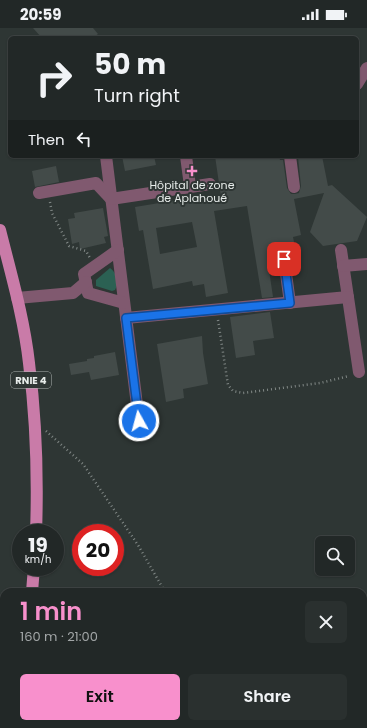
<!DOCTYPE html>
<html lang="en">
<head>
<meta charset="utf-8">
<style>
	:root { --surface:#222827; --page:#2a302f; --text:#f1f3f6; --muted:#a2a6a7; --line:#3f4444; --accent:#f890cc }
	body { margin:0; font-family:Poppins,sans-serif; background:var(--page); color:var(--text); height:100vh; display:flex; flex-direction:column; font-size:15px; white-space:nowrap }
	* { box-sizing:border-box; margin:0 }
	p { font-size:13px; color:var(--muted) }
	.icon { flex:none; width:22px; height:22px; fill:none; stroke:currentColor; stroke-width:2; stroke-linecap:round; stroke-linejoin:round }
	.map { position:relative; flex:1; overflow:hidden }
	.sheet { position:absolute; left:0px; top:560px; width:367px; height:140px; display:flex; flex-direction:column; background:var(--surface); border-radius:12px 12px 0 0; box-shadow:0 1px 3px #0004,0 0 0 1px var(--line) }
	.sheet>* { flex:none }
	.hud { position:absolute; left:8px; top:8px; width:351px; height:122px; border-radius:6px; box-shadow:0 1px 3px #0004,0 0 0 1px var(--line); background:#222827; color:var(--text); overflow:hidden }
	.controls { position:absolute; left:315px; top:508px; display:grid; gap:8px }
	.controls a { display:grid; place-items:center; width:40px; height:40px; border-radius:6px; background:var(--surface); box-shadow:0 1px 3px #0004,0 0 0 1px var(--line); font-size:20px }
	.speed { position:absolute; left:12px; top:496px; display:flex; gap:8px; font-size:20px; font-weight:700; text-align:center }
	.speed>* { display:grid; place-content:center; width:52px; height:52px; border-radius:50%; background:var(--surface); box-shadow:0 1px 3px #0004,0 0 0 1px var(--line); line-height:1 }
	.speed small { font-size:10px; font-weight:400 }
	.speed .limit { border:6px solid #d22; background:#fff; color:#111 }
	.pin { position:absolute; display:grid; place-items:center; width:34px; height:34px; color:#fff; margin:-17px; border-radius:8px; box-shadow:0 2px 6px #0006 }
	.me { position:absolute; width:44px; margin:-22px; rotate:353deg; stroke-linejoin:round; filter:drop-shadow(0 0 3px #0008) }
	.turn { display:flex; align-items:center; gap:14px; height:84px; padding:0 20px; font-size:18px }
	.turn .icon { width:52px; height:52px; stroke-width:2.5 }
	.turn b { display:block; font-size:28px; line-height:34px }
	.then { display:flex; align-items:center; height:38px; padding:0 20px; background:#0003; gap:8px; font-size:15px }
	.round { display:grid; place-items:center; flex:none; width:42px; height:42px; border-radius:6px; background:var(--page) }
	.summary { display:flex; align-items:center; justify-content:space-between; height:68px; padding:0 20px }
	h1 { font-size:24px; font-weight:600; line-height:30px; color:var(--accent) }
	.action { display:flex; gap:8px; margin-top:auto; padding:8px 20px }
	.action a { flex:1; height:46px; border-radius:6px; background:var(--accent); color:#111; font-size:16px; font-weight:600; line-height:46px; text-align:center }
	.action a+a { background:var(--page); color:var(--text) }
	.status { display:flex; justify-content:space-between; align-items:center; height:28px; padding:0 20px; background:var(--surface); direction:ltr }
	.status svg { height:11px; fill:currentColor }
	.map>svg:first-child { display:block }
	.green { fill:#2b6153 }
	.building { fill:#434b49; fill-rule:evenodd }
	.lines { fill:none; stroke-linecap:round; stroke-linejoin:round }
	.path { stroke:#818886; stroke-width:2.5; stroke-dasharray:1 3; stroke-linecap:butt }
	.minor { stroke:#80596f; stroke-width:12 }
	.major { stroke:#c97ba8; stroke-width:12 }
	.route-casing { stroke:#114b97; stroke-width:10 }
	.route { stroke:#1a73e8; stroke-width:7 }
	.poi-dot { fill:#f890cc; stroke:#2e3634; stroke-width:1.5 }
	.labels { text-anchor:middle; dominant-baseline:central; stroke-width:4; stroke-linejoin:round; paint-order:stroke }
	.shield { fill:#2e3634; stroke:#afb5b3; stroke-width:1 }
	.shield-label { font-size:10px; font-weight:bold; fill:#e6ebe9 }
	.poi-label { font-size:11px; fill:#e6ebe9; stroke:#2e3634 }
</style>
</head>
<body>
<div class="status"><b>20:59</b><svg viewBox="0 0 49 12"><path d="M0 12V9h3v3zM5 12V6h3v6zM10 12V3h3v9zM15 12V0h3v12zM26 1h20v11H26zM47 4h2v5h-2z"/></svg></div>
<div class="map">
<svg width="367" height="700" viewBox="0 0 367 700">
	<rect width="100%" height="100%" fill="#2e3634"/>
	<path class="green" d="M110 240C117 245 119 255 115 262L112 263 96 258V252Z"/>
	<g class="building">
		<path d="M33 0H93L98 6 92 10H42Z"/>
		<path d="M122 128H154L156 137 125 143Z"/>
		<path d="M215 128H279L280 132H283L287 160 291 166H295L299 165 301 158 298 129 322 128 328 158 332 157 367 189 357 213 323 218 310 204 324 165 294 171 301 207 293 209 296 224 289 226 283 224 277 228 270 229 272 241 269 242 273 269 262 270 247 178 214 183 228 265 206 269 204 256 193 258 192 253 153 261 143 202 139 203 135 179 202 168 203 171 221 169ZM192 194 197 219 160 226 156 200Z"/>
		<path d="M56 138 59 154 35 159 32 143Z"/>
		<path d="M103 180 108 208 104 209 106 215 80 221 79 214 72 216 68 191 75 190 74 185Z"/>
		<path d="M270 284 274 310 253 313 255 327 236 330 230 289Z"/>
		<path d="M202 308 203 325 208 356 183 361 184 370 166 374 157 316Z"/>
		<path d="M115 324 119 347 91 352 89 344 71 347 69 336 87 333V331L94 330V328Z"/>
	</g>
	<g class="lines">
		<g class="path">
			<path d="M50 174 52 185 69 218 86 223 90 230"/>
			<path d="M218 292 228 357 233 363 243 365 320 355 349 348"/>
			<path d="M46 403 83 436 138 517 165 564"/>
			<path d="M200 696 201 700"/>
		</g>
		<g class="minor">
			<path d="M357 56 367 40"/>
			<path d="M106 128 139 393"/>
			<path d="M186 128 190 158"/>
			<path d="M290 128 294 159"/>
			<path d="M39 165 96 155 111 171 210 156"/>
			<path d="M118 222 84 246 88 265 124 275"/>
			<path d="M341 222 359 344"/>
			<path d="M284 231 290 275"/>
			<path d="M343 238 367 236"/>
			<path d="M17 270 73 265 86 254"/>
			<path d="M126 290 348 269"/>
		</g>
		<g class="major">
			<path d="M0 202C11 246 24 290 29 335 36 391 38 449 36 505"/>
			<path d="M32 564 34 539"/>
			<path d="M7 700 8 696"/>
		</g>
	</g>
	<g class="lines">
		<g class="route-casing">
			<path id="route" d="M139 393 126 290 290 275 284 231"/>
		</g>
		<use href="#route" class="route"/>
	</g>
	<path class="poi-dot" d="M190 137h4v4h4v4h-4v4h-4v-4h-4v-4h4z"/>
	<g class="labels">
		<rect class="shield" x="11" y="344" width="40" height="16" rx="3"/>
		<g class="shield-label">
			<text x="31" y="352">RNIE 4</text>
		</g>
		<g class="poi-label">
			<text x="192" y="157">Hôpital de zone<tspan x="192" dy="13">de Aplahoué</tspan></text>
		</g>
	</g>
</svg>
<div class="controls">
<a><svg class="icon" aria-label="search" viewBox="0 0 24 24"><circle cx="10" cy="10" r="6"/><path d="M15 15l6 6"/></svg></a>
</div>
<div class="speed"><div>19<small>km/h</small></div><div class="limit">20</div></div>
<div class="pin" style="left:284px;top:231px;background:#d93025"><svg class="icon" aria-label="arrive" viewBox="0 0 24 24"><path d="M6 21V4h12l-3 4 3 4H6"/></svg></div>
<svg class="me" style="left:139px;top:393px" viewBox="-20 -20 40 40"><circle r="17" fill="#1a73e8" stroke="#fff" stroke-width="3"/><path d="M0-11L8 9 0 5-8 9z" fill="#fff"/></svg>
<div class="hud">
<div class="turn"><svg class="icon" aria-label="right" viewBox="0 0 24 24"><path d="M7 20v-9h11M14 6l5 5-5 5"/></svg><div><b>50 m</b>Turn right</div></div>
<div class="then">Then<svg class="icon" aria-label="left" viewBox="0 0 24 24"><path d="M17 20v-9H6M10 6l-5 5 5 5"/></svg></div>
</div>
<section class="sheet">
<div class="summary"><div><h1>1 min</h1><p>160 m · 21:00</p></div><a class="round"><svg class="icon" aria-label="close" viewBox="0 0 24 24"><path d="M6 6l12 12M18 6L6 18"/></svg></a></div>
<div class="action"><a>Exit</a><a>Share</a></div>
</section>
</div>
</body>
</html>
